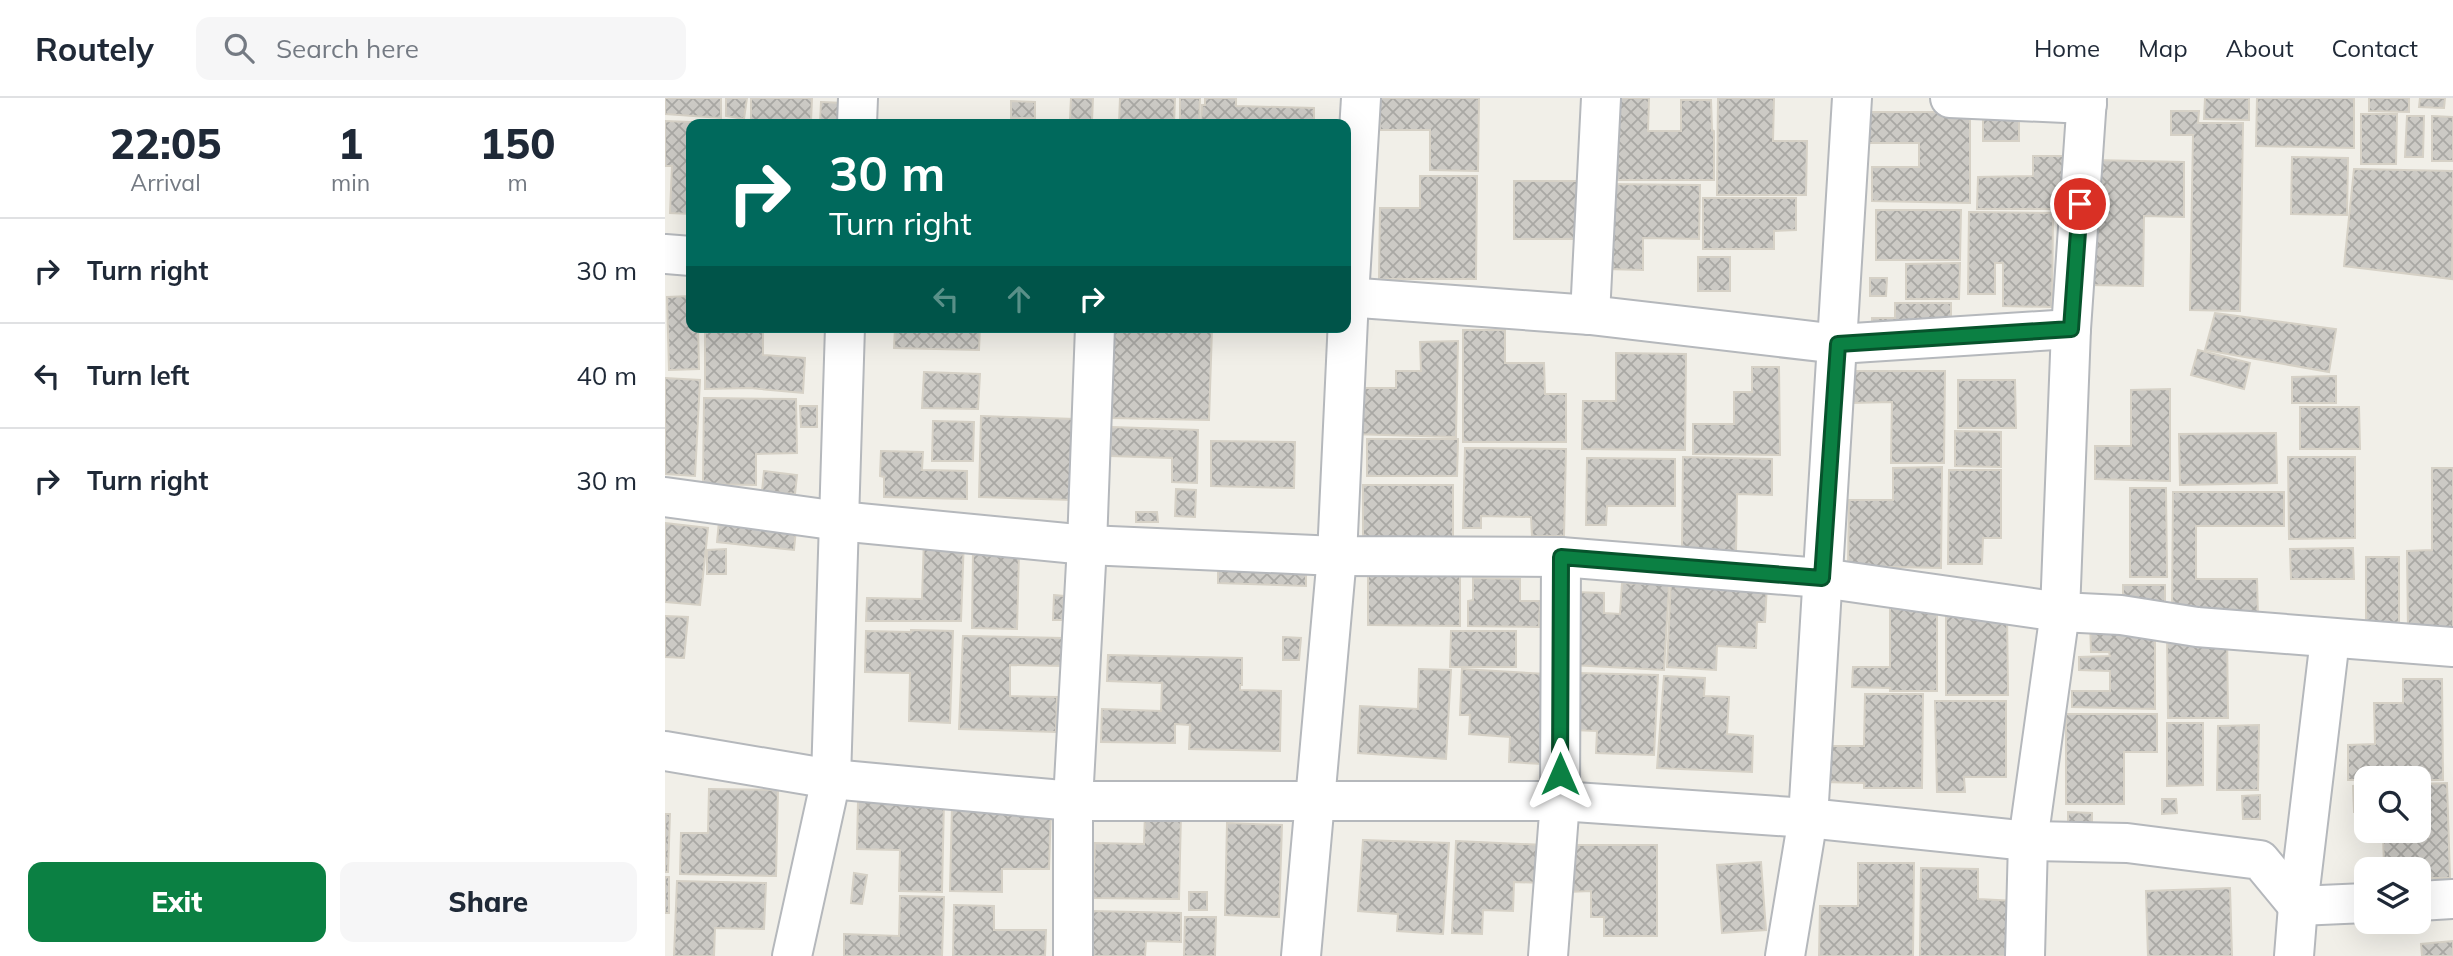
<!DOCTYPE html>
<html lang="en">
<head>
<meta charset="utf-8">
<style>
	:root { --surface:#fff; --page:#f6f6f7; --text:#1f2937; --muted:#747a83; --line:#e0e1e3; --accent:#0b8043 }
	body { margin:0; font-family:Mulish,sans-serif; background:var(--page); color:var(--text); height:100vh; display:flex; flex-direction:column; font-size:26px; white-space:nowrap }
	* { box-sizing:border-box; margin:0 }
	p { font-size:23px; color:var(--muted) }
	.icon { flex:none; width:38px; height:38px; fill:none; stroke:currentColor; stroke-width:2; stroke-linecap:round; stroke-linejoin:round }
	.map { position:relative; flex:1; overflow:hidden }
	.drawer { display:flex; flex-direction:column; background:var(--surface); width:665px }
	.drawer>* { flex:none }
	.banner { position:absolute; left:21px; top:21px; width:665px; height:214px; border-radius:14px; box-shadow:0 7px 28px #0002; background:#00695c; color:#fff; overflow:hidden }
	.tools { position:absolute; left:1689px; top:668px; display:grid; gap:14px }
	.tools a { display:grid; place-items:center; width:77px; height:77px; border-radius:14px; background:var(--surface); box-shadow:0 7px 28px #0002; font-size:35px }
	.pin { position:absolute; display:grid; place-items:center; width:60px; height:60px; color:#fff; margin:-30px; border:4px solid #fff; border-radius:50%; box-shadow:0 2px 7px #0007 }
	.me { position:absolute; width:77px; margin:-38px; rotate:0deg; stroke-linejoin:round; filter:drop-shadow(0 0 5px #0008) }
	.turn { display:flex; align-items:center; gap:24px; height:147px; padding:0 28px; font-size:32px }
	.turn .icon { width:91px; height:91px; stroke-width:2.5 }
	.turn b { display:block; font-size:49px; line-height:60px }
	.lanes { display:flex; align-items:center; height:66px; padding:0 28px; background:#0003; justify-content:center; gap:35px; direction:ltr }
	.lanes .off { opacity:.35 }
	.eta { display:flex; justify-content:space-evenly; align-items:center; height:119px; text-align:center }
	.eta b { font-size:42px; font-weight:800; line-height:49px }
	.primary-button { display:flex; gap:14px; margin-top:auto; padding:14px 28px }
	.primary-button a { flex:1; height:80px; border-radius:14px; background:var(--accent); color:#fff; font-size:28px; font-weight:800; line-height:80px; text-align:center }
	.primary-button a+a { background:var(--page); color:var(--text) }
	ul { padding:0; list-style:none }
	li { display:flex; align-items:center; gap:21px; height:105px; padding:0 28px; border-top:2px solid var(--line) }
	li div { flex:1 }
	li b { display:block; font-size:26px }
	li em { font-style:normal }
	header { display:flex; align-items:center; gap:42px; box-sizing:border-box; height:98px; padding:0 35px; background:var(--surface); border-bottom:2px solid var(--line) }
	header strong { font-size:33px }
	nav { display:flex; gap:38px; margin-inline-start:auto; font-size:24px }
	.search { width:490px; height:63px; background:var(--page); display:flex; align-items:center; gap:18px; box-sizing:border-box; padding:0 24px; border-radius:14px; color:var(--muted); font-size:26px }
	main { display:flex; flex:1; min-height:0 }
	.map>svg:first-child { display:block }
	.building { fill:url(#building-cross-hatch); stroke:#d6d1c6; stroke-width:2 }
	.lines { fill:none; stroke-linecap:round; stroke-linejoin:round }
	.street-casing { stroke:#b5b8bc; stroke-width:42 }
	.street { stroke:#fff; stroke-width:38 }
	.route-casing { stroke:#07532c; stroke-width:18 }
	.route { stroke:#0b8043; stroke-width:12 }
</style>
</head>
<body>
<header>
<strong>Routely</strong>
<div class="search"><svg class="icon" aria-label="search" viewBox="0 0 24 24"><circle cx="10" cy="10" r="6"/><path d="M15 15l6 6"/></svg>Search here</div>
<nav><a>Home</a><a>Map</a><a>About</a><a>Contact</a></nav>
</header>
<main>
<section class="drawer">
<div class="eta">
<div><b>22:05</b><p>Arrival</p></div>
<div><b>1</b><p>min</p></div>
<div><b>150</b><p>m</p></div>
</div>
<ul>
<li><svg class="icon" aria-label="right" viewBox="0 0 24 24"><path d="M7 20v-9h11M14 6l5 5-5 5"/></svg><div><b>Turn right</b></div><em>30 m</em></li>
<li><svg class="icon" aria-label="left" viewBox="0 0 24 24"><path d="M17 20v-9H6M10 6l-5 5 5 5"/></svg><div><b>Turn left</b></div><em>40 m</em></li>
<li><svg class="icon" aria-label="right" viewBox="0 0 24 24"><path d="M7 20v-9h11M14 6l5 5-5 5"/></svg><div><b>Turn right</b></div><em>30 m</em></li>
</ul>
<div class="primary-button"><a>Exit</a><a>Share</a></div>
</section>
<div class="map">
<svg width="1788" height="858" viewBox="0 0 1788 858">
	<defs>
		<pattern id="building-cross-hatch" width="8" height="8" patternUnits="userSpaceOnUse" patternTransform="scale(1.75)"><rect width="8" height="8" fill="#cccac5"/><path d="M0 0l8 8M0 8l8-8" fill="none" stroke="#a9a8a4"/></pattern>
	</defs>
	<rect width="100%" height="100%" fill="#f1efe8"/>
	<g class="building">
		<path d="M0 0H56V20L0 16Z"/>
		<path d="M61 0H82L79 21 61 18Z"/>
		<path d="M86 0H147L146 24H86Z"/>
		<path d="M406 0H428L427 23 405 21Z"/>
		<path d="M455 0H510L509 26H454Z"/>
		<path d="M515 0H535L534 26H515Z"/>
		<path d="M540 0H571V8L649 10V26H536L537 7H540Z"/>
		<path d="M715 0H814L813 73 765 72V32H715Z"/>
		<path d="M947 0H984L983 33H1016V2H1046L1047 32 1049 33V82H948Z"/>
		<path d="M1053 0H1109L1108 43H1142L1141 97H1052Z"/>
		<path d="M1540 0H1584V22L1539 21Z"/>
		<path d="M1592 0H1689V50L1591 48Z"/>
		<path d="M1704 0H1744V14L1704 13Z"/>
		<path d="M1755 0H1780L1779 10 1754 9Z"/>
		<path d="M346 3 370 4V20H346Z"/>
		<path d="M156 4 180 5 179 26H155Z"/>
		<path d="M1506 13H1534L1533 25H1578L1575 213 1525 212 1528 37H1506Z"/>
		<path d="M1202 14H1305V105L1207 103V69H1254V45H1202Z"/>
		<path d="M1696 16H1732L1731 66H1696Z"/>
		<path d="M1742 18H1759L1758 59H1740Z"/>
		<path d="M1767 18 1788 19V63H1767Z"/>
		<rect x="1318" y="21" width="36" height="22"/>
		<path d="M337 22 430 25V26H337Z"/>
		<path d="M0 23 51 25 26 26V116L5 115 7 68H0Z"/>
		<path d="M1368 58H1403L1404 89H1395L1394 111H1312L1313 79 1368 78Z"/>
		<path d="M1627 59 1683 60 1682 117 1626 116Z"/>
		<path d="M1427 62 1519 64V119L1479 118 1478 188 1425 187Z"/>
		<path d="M1689 71 1788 73 1787 181 1679 168Z"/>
		<path d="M755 78H812L811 181H714L715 110H755Z"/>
		<path d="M849 83H917L916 141H849Z"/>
		<path d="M939 86 1035 87 1034 141 978 140V172L941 171Z"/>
		<path d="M1038 100H1131V132L1109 133V151H1038Z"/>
		<path d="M1211 112H1296L1295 162H1211Z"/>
		<path d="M1304 114 1388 115 1387 209 1338 208V165H1330V196H1303Z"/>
		<rect x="1033" y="159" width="32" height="34"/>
		<path d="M1295 165 1294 201H1241V166Z"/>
		<path d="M1205 180H1222L1221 198H1205Z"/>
		<path d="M26 198V229H33L34 271 4 272 2 199Z"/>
		<path d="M1230 205H1286V233L1207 231V220H1230Z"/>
		<path d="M1550 215 1671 231 1664 274 1540 252Z"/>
		<path d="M40 229H98V257L140 260 138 295 85 290 40 291Z"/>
		<path d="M230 229H315L314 252 229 250Z"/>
		<path d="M449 229 547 231 544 322 446 320Z"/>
		<path d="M798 232H840V265H879L880 296H901V344H798Z"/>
		<path d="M793 243 791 339 685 336 686 290H731V273H756L755 244Z"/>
		<path d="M1533 252 1585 265 1579 291 1526 277Z"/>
		<path d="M951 255 1021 256 1020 352 917 351 918 303H951Z"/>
		<path d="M1087 269H1114L1115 357 1028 356V326H1069V294H1087Z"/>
		<path d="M1188 273H1280L1279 365H1226L1227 304 1187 305Z"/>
		<path d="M259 274 315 276 313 311 257 310Z"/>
		<path d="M1671 278V305H1627V279Z"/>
		<path d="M0 280 35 282 30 378 0 376Z"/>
		<path d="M1293 282H1350L1351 330H1293Z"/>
		<path d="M1505 291V383L1430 381V348H1466V292Z"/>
		<path d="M39 300 131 301 132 355 91 356V387L38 386Z"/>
		<path d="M135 308H152V329H136Z"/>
		<path d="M1635 309H1694L1695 351H1635Z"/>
		<path d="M316 318 410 321 408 402 314 399Z"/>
		<path d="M268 323 309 324 308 363H267Z"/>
		<path d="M446 329 533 332 532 385 507 384V360L446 358Z"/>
		<path d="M1290 333 1336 334V369L1290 368Z"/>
		<path d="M1611 335 1612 385 1515 387 1514 336Z"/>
		<path d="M702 341H793L792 378H702Z"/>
		<path d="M546 343 630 344 629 390 546 388Z"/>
		<path d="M800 350 901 351 899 438H867L866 419 816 418V430H798Z"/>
		<path d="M216 353 258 354 257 372 302 373V401L219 399V379L215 378Z"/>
		<path d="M1018 359 1107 361V397L1072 396 1071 454 1017 453Z"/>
		<path d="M1623 359H1690V440L1624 441Z"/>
		<path d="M922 360 1010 361V408H942L941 427H921Z"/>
		<path d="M1277 369 1276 470 1183 468 1184 402H1228V370Z"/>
		<path d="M1767 370H1788V533H1743L1742 453 1767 452Z"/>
		<path d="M1284 372H1336V440H1318L1317 466H1283Z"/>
		<path d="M99 373 132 377 130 396 97 393Z"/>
		<rect x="698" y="387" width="90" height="54"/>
		<path d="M1465 390H1501L1502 479H1465Z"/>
		<path d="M511 391 531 392 530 419 510 418Z"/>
		<path d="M1508 394H1619V428H1531V481H1592L1593 520H1507Z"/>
		<path d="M471 414H492L493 424H471Z"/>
		<path d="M54 423 131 431 129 452 52 444Z"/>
		<path d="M0 425 43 430 35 507 0 504Z"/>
		<path d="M259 439 299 440 296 523H201L202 500 257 501Z"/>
		<path d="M1688 450 1689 481H1626L1625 451Z"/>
		<path d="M61 451V476H42V452Z"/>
		<path d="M308 453 354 455 352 531 307 530Z"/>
		<path d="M553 458 641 460V488L553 485Z"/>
		<rect x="1701" y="459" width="33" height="73"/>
		<path d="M703 474H795V528L703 527Z"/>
		<path d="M808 480 855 481V503H875L874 529 803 528V503L808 502Z"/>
		<path d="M1006 482 1102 486 1100 524H1092L1091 550 1052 548 1051 572 1002 569Z"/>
		<path d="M957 485 1004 487 999 572 907 567 910 494 939 495V515L955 516Z"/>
		<rect x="1458" y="487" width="42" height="26"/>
		<path d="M389 497 399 498 398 522H388Z"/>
		<path d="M1225 505H1272V593H1225V590L1187 589 1188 569H1225Z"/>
		<path d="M1281 514H1342L1343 597H1281Z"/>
		<path d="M0 518 23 519 19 560 0 559Z"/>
		<path d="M1490 523V611L1407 609V593H1445V573L1414 572V559L1445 558 1444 554H1426L1425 524Z"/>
		<path d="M246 532 288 533 285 625 244 623 245 575 200 574 201 533 246 534Z"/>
		<path d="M786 533H851V569H785Z"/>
		<path d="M1562 534 1563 620H1503L1502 535Z"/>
		<path d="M298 538 397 540V568L345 567V598L392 599 391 634 294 631Z"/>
		<path d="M618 539 636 540 634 562H618Z"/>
		<path d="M443 557 577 560V587H575V592L616 593 615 653 524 651 525 627 510 626V645L436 644 437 611 496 613 497 585 442 583Z"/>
		<path d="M754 571 786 572 781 661 693 655 695 608 753 611Z"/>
		<path d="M797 571 882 576 877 666 844 664 845 639 804 636 805 617H795Z"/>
		<path d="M911 575 993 577 989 657 931 655 932 633 909 632Z"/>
		<path d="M999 578 1040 580 1039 598 1064 599 1062 636 1088 638 1087 674 992 670Z"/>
		<path d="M1738 581H1777L1778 682H1683V647L1710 646 1709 605H1738Z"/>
		<path d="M1200 596H1258L1257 690H1199V685L1158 684 1159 648H1199Z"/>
		<path d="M1270 603H1341V679H1299L1300 694H1272Z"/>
		<path d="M1401 616H1492V654H1459V706H1401Z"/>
		<path d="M1502 625H1538V687L1502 688Z"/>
		<path d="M1594 627 1593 692H1552L1553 628Z"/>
		<path d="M1782 685 1785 780H1754V772H1719L1718 733H1754V686Z"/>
		<path d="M1701 687V714H1689L1688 688Z"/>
		<path d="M44 691 113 692 111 778 15 776 16 735H43Z"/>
		<path d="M1595 697V721H1578L1577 698Z"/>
		<path d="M1497 701H1511L1512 715 1497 716Z"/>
		<path d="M279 702 277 794 234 793 235 752 192 751 193 703Z"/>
		<path d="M287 709 386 711 384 771H337V794L285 793Z"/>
		<path d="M480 714 516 715 514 801 428 800 430 745 479 746Z"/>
		<path d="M1403 714 1427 715V735H1403Z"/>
		<path d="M0 716H5L3 774H0Z"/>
		<path d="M562 725 617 727 614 819 560 817Z"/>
		<path d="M698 742 784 745 778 836 732 833 733 816 693 813Z"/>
		<path d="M791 743 880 747 878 785 849 784 848 813 818 812 817 836 787 835Z"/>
		<path d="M902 747H992V838H939V819H926V793L902 794Z"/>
		<path d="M1096 764 1101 832 1057 835 1052 767Z"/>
		<path d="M1193 765H1249L1248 858H1154L1155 808H1193Z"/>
		<path d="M1256 770 1313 771V801L1350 803 1349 858H1255Z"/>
		<path d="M189 775 202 777 197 806 186 805Z"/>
		<rect x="0" y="779" width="4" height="36"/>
		<path d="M12 783 101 785 99 831 50 830 49 858H9Z"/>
		<path d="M1565 790 1567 858H1483L1481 793Z"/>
		<rect x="524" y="794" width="18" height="18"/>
		<path d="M235 798 279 799 277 858H179V836L234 838Z"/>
		<path d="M289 807 329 808V832H381L380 858H288Z"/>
		<path d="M425 813 516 815V844L481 843 480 858H424Z"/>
		<path d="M520 819H551L550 858H519Z"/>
		<path d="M1788 843V858H1757L1756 846Z"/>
	</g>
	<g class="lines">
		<g class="street-casing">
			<g id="street">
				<path d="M1285 0 1422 6"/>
				<path d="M192 26 193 0"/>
				<path d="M0 156 26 158"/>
				<path d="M681 199 925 217 1173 246 1406 231"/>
				<path d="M925 217 936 0"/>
				<path d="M0 399 174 423 422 447 672 458 896 459 1157 480 1395 514 1456 517 1532 529 1788 549"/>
				<path d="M0 653 166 681 408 703H895L1143 720 1363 743 1462 745 1595 762 1633 808 1701 805"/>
				<path d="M1754 803 1788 801"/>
				<path d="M127 858 166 681 180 229"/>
				<path d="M408 858V703L422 447 430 229"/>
				<path d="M636 858 672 458 684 199 696 0"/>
				<path d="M883 858 895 703 896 459"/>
				<path d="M1120 858 1143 720 1187 0"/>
				<path d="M1360 858 1363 743 1395 514 1406 231 1422 0"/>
				<path d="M1629 858 1633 808 1665 541"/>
			</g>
		</g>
		<use href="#street" class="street"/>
	</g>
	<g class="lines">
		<g class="route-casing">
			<path id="route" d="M895 676 896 459 1157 480 1173 246 1406 231 1415 106"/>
		</g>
		<use href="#route" class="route"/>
	</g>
</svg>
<div class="tools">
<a><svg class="icon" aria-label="search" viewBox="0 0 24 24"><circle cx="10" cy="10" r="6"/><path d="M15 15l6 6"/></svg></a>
<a><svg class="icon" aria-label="layers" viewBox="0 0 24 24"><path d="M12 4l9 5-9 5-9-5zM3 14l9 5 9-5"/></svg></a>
</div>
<div class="pin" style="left:1415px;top:106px;background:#d93025"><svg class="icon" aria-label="arrive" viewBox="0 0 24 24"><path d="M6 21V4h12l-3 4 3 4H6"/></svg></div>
<svg class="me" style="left:895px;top:676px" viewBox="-20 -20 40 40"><path d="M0-17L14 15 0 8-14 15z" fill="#0b8043" stroke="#fff" stroke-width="4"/></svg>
<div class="banner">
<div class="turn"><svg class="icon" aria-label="right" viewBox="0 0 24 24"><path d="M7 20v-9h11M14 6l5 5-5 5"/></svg><div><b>30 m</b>Turn right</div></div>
<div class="lanes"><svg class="icon off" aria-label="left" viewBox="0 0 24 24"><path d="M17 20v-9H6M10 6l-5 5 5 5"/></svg><svg class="icon off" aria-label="ahead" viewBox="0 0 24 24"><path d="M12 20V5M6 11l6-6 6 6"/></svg><svg class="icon" aria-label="right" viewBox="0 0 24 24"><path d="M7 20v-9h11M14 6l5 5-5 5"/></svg></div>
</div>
</div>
</main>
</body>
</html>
